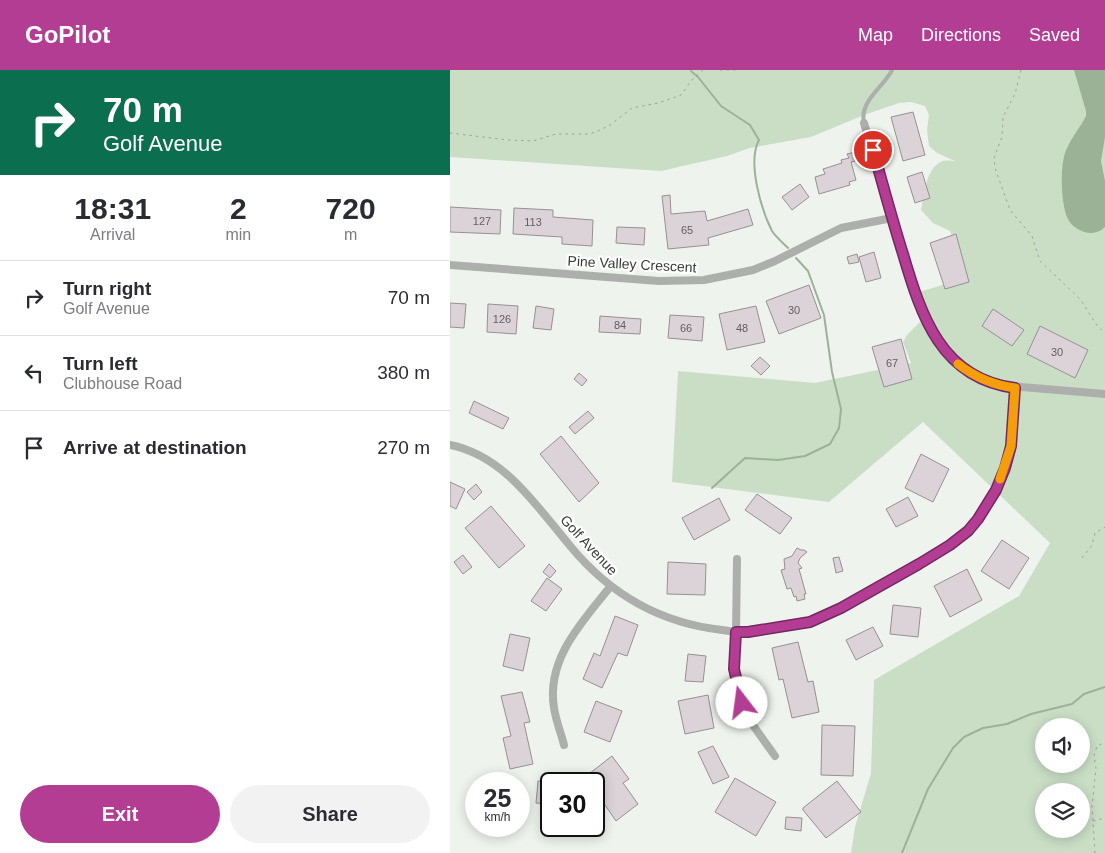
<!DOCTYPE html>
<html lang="en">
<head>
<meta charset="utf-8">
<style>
	:root { --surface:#fff; --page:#f2f2f3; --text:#2b2b33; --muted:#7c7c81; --line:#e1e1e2; --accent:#b33d93 }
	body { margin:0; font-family:Arial,sans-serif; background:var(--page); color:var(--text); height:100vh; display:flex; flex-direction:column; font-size:19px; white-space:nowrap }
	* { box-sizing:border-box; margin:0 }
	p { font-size:16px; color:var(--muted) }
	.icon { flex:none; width:28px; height:28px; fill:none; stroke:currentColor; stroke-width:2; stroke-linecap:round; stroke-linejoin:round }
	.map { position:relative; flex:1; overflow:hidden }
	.side { display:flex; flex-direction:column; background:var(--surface); width:450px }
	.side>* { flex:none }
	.guide { background:#0b6e4f; color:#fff; overflow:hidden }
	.tools { position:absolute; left:585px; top:648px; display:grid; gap:10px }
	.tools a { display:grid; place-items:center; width:55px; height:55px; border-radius:50%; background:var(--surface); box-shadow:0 2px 12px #0003; font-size:25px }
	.speed { position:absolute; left:15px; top:702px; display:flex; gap:10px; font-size:25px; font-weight:700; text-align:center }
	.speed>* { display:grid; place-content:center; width:65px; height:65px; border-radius:50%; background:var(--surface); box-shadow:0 2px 12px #0003; line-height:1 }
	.speed small { font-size:12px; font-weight:400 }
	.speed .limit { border:2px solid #111; border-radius:8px; background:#fff; color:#111 }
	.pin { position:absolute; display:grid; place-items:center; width:42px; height:42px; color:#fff; margin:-21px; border:2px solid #fff; border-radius:50%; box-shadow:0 1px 5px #0007 }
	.me { position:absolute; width:55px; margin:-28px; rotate:345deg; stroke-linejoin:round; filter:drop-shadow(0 0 4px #0008) }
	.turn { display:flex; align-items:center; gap:18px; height:105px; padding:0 20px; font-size:22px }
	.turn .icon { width:65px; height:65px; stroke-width:2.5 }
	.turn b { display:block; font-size:35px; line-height:42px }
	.eta { display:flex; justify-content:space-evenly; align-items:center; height:85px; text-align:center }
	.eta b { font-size:30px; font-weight:600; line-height:35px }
	.action { display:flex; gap:10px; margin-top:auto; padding:10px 20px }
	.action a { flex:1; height:58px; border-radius:30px; background:var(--accent); color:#fff; font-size:20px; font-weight:600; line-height:58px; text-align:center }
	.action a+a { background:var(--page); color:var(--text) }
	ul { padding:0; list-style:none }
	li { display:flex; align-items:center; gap:15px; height:75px; padding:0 20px; border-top:1px solid var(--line) }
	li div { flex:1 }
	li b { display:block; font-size:19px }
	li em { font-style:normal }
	header { display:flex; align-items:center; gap:30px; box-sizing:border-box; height:70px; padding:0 25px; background:var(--accent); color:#fff }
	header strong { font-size:24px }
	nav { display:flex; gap:28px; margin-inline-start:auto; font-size:18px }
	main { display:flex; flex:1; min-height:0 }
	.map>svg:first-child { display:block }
	.green { fill:#cadec6; fill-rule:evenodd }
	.water { fill:#9cb297 }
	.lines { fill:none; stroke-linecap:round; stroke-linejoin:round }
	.stream { stroke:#9cb297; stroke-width:2 }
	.building { fill:#dbd3d8; stroke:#978f94 }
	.path { stroke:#9ea29d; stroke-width:1; stroke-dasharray:2.5 4; stroke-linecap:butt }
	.lane { stroke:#adafad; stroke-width:4 }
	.street { stroke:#adafad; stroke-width:8 }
	.route-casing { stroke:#742860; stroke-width:12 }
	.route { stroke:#b33d93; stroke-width:9 }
	.slow { stroke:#f59e0b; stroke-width:9 }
	.labels { text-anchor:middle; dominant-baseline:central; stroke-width:4.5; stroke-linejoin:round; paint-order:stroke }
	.number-label { font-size:11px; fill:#626160 }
	.street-label { font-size:14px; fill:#393b38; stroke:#fff }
</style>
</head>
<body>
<header>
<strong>GoPilot</strong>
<nav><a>Map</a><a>Directions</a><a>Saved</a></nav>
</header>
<main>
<section class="side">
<div class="guide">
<div class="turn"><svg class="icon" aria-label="right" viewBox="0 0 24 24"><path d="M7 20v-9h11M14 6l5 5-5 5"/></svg><div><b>70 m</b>Golf Avenue</div></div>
</div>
<div class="eta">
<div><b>18:31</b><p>Arrival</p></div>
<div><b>2</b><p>min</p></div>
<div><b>720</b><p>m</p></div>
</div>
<ul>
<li><svg class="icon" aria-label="right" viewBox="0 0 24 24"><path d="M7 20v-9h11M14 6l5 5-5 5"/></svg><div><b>Turn right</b><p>Golf Avenue</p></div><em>70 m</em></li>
<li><svg class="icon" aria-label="left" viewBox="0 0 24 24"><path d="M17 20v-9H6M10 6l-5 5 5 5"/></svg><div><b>Turn left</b><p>Clubhouse Road</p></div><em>380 m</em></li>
<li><svg class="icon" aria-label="arrive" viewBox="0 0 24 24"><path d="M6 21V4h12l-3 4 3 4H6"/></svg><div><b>Arrive at destination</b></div><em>270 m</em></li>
</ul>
<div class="action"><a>Exit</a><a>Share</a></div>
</section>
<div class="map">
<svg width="655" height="783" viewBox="0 0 655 783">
	<rect width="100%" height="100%" fill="#eef4ed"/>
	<path class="green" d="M0 0H655V783H401L405 757 421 703 424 610 569 526 600 473 473 352 379 432 222 412 228 301 365 313 461 293 453 272 457 265 473 249 469 222 499 213 507 179 500 161 483 153 471 140C474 126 476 96 493 91 496 90 502 91 505 91L487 83 479 76 477 60 479 45 475 36 461 32 449 33 414 45 361 67 300 78 277 86 211 101 0 87ZM594 656H631V694H594ZM594 721H631V759H594Z"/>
	<path class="water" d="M624 0H655V67L651 91 655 111V157C649 163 642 164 634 162 627 159 620 155 617 147 611 132 610 98 615 83 620 69 630 58 636 46V41Z"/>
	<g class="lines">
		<g class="stream">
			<path d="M241 1 248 7 271 36 300 55 309 70C297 92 311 139 322 161 326 167 333 173 338 178"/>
			<path d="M262 418 295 388 328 390 355 386 380 374 389 358 391 339 382 302 374 245 358 201 346 188"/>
			<path d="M452 783 478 719 503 678 514 667 533 658 557 654 581 644 622 634 634 624 655 617"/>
		</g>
	</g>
	<g class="building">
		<path d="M463 42 475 85 453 91 441 47Z"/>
		<path d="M406 82 409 90 401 92 406 110 399 112 400 115 369 124 365 107 375 104 373 99 392 93 391 90 399 88 397 84Z"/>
		<path d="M472 102 480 128 465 133 457 107Z"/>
		<path d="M350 114 359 127 342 140 332 127Z"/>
		<path d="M220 125 221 144 255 141 257 151 298 139 303 155 258 168 259 175 218 179 212 126Z"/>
		<path d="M0 137 51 140 50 164 0 162Z"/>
		<path d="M64 138 103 140V147L143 150 142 176 112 174V167L63 164Z"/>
		<path d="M167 157 195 158 194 175 166 173Z"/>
		<path d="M506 164 519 212 495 219 480 173Z"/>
		<path d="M424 182 431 208 416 212 409 187Z"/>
		<path d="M407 184 409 192 399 194 397 187Z"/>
		<path d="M359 215 371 248 329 264 316 231Z"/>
		<path d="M0 233 16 234 14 258 0 257Z"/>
		<path d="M38 234 68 236 66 264 37 262Z"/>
		<path d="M86 236 104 239 101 260 83 258Z"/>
		<path d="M306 236 315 272 277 280 269 244Z"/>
		<path d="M543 239 574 260 562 276 532 256Z"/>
		<path d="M220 245 254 247 252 271 218 268Z"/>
		<path d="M150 246 191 249 190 264 149 262Z"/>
		<path d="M590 256 638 280 625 308 577 284Z"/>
		<path d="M451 269 462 309 434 317 422 277Z"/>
		<path d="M310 287 320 296 311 305 301 296Z"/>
		<path d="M129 303 137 310 132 316 124 309Z"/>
		<path d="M24 331 59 348 53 359 19 343Z"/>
		<path d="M138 341 144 348 125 364 119 357Z"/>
		<path d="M111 366 149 413 129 432 90 384Z"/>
		<path d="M471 384 499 399 483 432 455 418Z"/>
		<path d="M0 412 15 419 6 439 0 436Z"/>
		<path d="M26 414 32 422 24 430 17 422Z"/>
		<path d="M307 424 342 448 330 464 295 440Z"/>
		<path d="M458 427 468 446 446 457 436 439Z"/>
		<path d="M269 428 280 450 244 470 232 448Z"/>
		<path d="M41 436 75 476 49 498 15 458Z"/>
		<path d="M552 470 579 488 559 519 531 501Z"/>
		<path d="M347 478 351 480H354L357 482 350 488 348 493 352 498 349 499 356 524H354L355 529 347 531 346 526 344 527 341 518 337 519 331 500 335 499 334 489 342 486Z"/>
		<path d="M13 485 22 497 13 504 4 492Z"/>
		<path d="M389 487 393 501 386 503 383 488Z"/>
		<path d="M218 492 256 494 255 525 217 524Z"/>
		<path d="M99 494 106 501 100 508 93 502Z"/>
		<path d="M517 499 532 530 500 547 484 516Z"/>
		<path d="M97 508 112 519 96 541 81 531Z"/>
		<path d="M443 535 471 538 468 567 440 564Z"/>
		<path d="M165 546 188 555 177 586 168 583 152 618 133 609 144 583 150 586Z"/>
		<path d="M423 557 433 576 406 590 396 570Z"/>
		<path d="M60 564 80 568 73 601 53 596Z"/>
		<path d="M348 572 358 612 363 611 369 642 342 648 333 609 329 610 322 578Z"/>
		<path d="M238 584 256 586 253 612 235 611Z"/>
		<path d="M72 622 80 652 74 653 83 694 60 699 53 668 61 666 51 626Z"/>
		<path d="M258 625 264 658 235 664 228 631Z"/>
		<path d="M146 631 172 641 160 672 134 662Z"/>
		<path d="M372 655 405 656 403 706 371 705Z"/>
		<path d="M263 676 279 707 263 714 248 682Z"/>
		<path d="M162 686 179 709 173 713 188 734 166 751 144 719V714H140L135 707Z"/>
		<path d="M285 708 326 732 306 766 265 742Z"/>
		<path d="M88 711 101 712V734L86 733Z"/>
		<path d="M387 711 411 742 376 768 353 740V738Z"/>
		<path d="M336 747 352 748 351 761 335 759Z"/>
	</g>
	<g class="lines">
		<g class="path">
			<path d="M270 0H287"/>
			<path d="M571 0 565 24 553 47 552 67 544 88 545 98 560 140 582 166 590 191 630 229 648 257 655 263"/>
			<path d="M0 63 58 70 83 71 106 64H138L146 62 160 55 182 38 208 33 231 25 241 11 253 0"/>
			<path d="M632 488 642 475 645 463 655 457"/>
			<path d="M643 751 655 748"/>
			<path d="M645 783 642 737 646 698 644 686 647 676 651 674 655 675"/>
		</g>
		<path class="lane" d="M414 53C409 31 433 18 442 0"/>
		<g class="street">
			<path d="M414 53 466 225 485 268 499 286 525 306 548 315 655 324"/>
			<path d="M0 195 209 211 254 210 303 200 325 191 391 158 442 148"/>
			<path d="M0 375C55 386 87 437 121 477 160 524 210 553 272 560 280 561 290 563 298 562 315 562 342 556 359 552 387 544 419 522 444 507 469 493 499 481 519 460 540 439 557 405 561 375 564 356 563 336 565 318"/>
			<path d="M287 489 286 562 284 599 289 627 300 651 325 686"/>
			<path d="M114 675C111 663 106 651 104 638 96 589 132 552 160 517"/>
		</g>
	</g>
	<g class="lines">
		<g class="route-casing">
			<path id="route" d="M292 633 284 599 286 562H298L360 552 391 538 469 494 500 475 518 461 528 449 546 420 555 398 561 376 565 318C491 309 471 245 453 184 442 149 433 115 423 80"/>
		</g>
		<use href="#route" class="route"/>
		<path class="slow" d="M508 294C526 308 543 315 565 318L561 376 550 409"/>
	</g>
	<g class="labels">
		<g class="number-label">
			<text x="32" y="151">127</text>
			<text x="83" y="152">113</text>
			<text x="237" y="160">65</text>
			<text x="344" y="240">30</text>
			<text x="52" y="249">126</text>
			<text x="170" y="255">84</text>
			<text x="236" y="258">66</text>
			<text x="292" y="258">48</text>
			<text x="607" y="282">30</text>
			<text x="442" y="293">67</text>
		</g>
		<g class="street-label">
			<text transform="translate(182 194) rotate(3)">Pine Valley Crescent</text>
			<text transform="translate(139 475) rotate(47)">Golf Avenue</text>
		</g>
	</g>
</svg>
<div class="tools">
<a><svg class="icon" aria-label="sound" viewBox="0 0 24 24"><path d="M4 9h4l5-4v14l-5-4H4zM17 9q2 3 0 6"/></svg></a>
<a><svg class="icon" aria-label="layers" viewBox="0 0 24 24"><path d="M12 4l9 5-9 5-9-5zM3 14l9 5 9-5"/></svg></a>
</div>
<div class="speed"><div>25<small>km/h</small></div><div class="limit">30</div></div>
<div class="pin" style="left:423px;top:80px;background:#d93025"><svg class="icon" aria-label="arrive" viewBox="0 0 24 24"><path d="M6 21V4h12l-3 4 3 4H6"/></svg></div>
<svg class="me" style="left:292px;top:633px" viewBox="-20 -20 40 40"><circle r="19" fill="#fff"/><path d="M0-13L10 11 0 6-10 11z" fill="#b33d93"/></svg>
</div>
</main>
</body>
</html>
